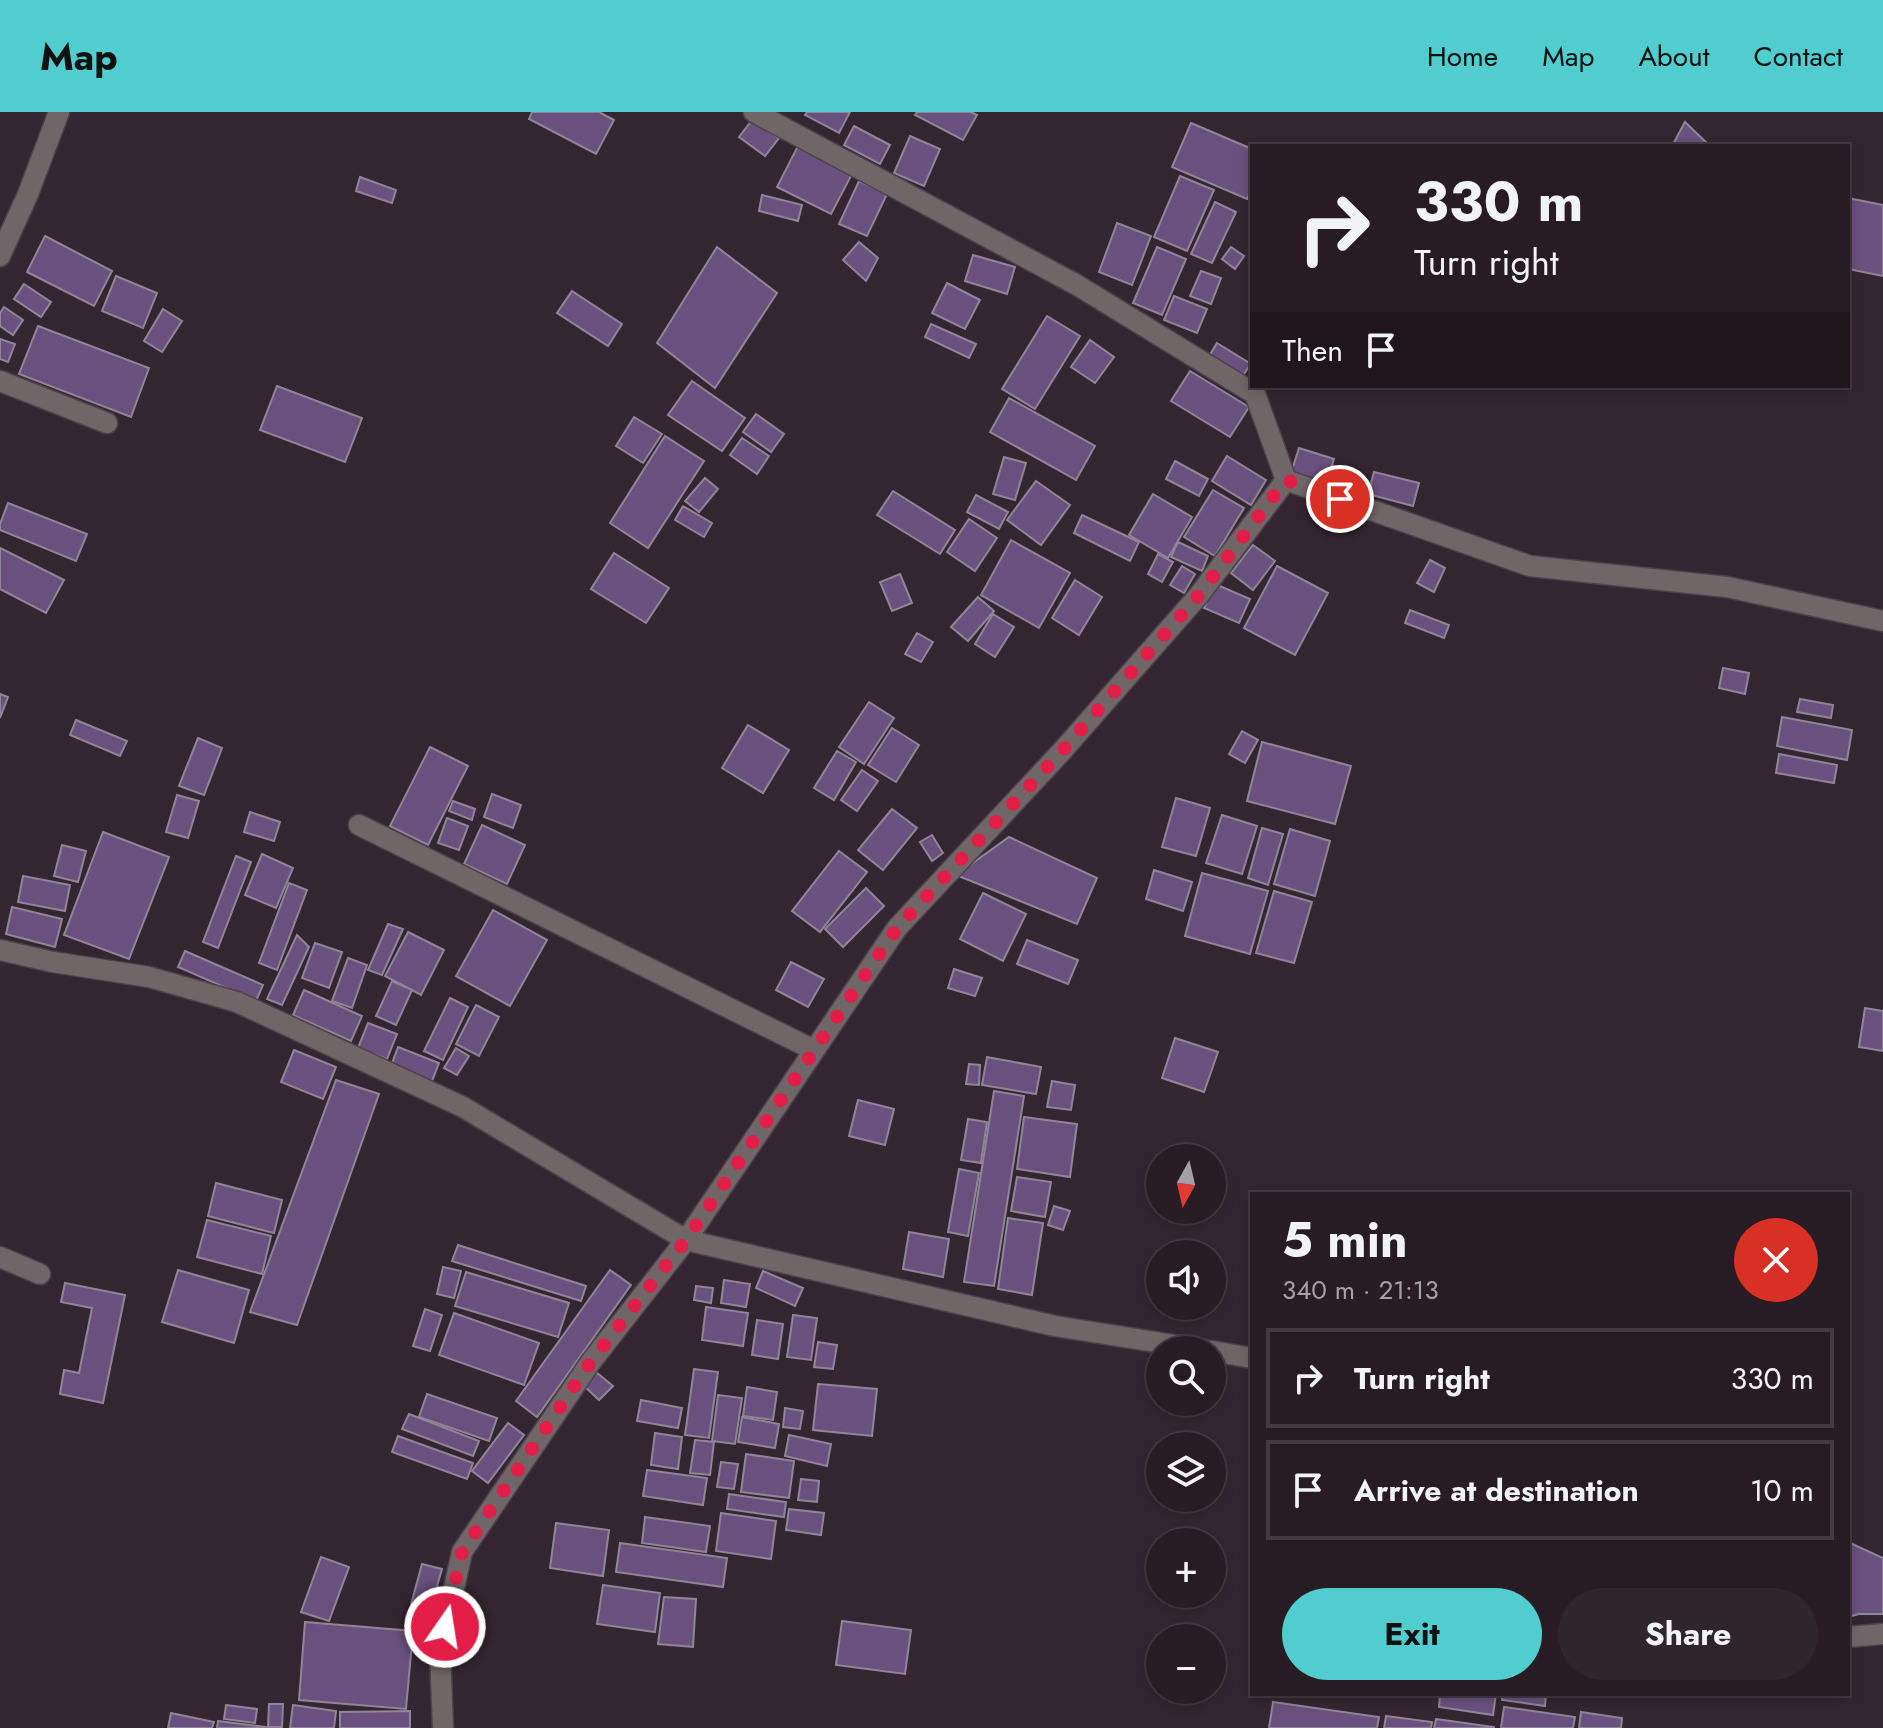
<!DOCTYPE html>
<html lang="en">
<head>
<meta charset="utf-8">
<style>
	:root { --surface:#271c24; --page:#2f252c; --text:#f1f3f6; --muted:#a4a1a6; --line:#433a41; --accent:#52cdcf }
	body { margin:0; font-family:Jost,sans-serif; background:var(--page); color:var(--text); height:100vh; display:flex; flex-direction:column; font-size:30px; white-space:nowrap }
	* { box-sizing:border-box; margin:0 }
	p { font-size:26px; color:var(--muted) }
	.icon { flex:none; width:44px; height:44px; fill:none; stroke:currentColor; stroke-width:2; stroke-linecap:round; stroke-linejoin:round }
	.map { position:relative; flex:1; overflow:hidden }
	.sheet { position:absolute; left:1250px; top:1080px; width:600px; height:504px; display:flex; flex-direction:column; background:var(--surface); border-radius:0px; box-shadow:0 4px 12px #0003,0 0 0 2px var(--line) }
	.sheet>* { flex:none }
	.banner { position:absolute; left:1250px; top:32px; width:600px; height:244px; border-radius:0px; box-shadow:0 4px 12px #0003,0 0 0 2px var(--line); background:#271c24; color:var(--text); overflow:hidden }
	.needle { width:52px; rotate:188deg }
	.buttons { position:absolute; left:1146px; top:1032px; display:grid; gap:16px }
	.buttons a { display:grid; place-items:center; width:80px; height:80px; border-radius:50%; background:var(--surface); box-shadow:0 4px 12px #0003,0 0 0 2px var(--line); font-size:40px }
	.pin { position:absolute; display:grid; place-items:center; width:68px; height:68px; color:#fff; margin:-34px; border:4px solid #fff; border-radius:50%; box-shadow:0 2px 8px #0007 }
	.me { position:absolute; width:88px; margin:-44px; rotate:13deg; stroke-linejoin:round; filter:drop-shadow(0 0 6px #0008) }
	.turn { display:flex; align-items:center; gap:28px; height:168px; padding:0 32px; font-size:36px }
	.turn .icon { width:104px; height:104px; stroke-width:2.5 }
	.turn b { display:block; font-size:56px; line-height:68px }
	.then { display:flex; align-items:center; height:76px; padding:0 32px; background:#0003; gap:16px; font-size:30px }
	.round { display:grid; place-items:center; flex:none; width:84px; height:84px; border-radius:42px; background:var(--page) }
	.summary { display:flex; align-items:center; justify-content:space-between; height:136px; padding:0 32px }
	h1 { font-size:48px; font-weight:700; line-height:60px }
	.action { display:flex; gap:16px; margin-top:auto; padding:16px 32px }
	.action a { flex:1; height:92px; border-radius:48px; background:var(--accent); color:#111; font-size:32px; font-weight:700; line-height:92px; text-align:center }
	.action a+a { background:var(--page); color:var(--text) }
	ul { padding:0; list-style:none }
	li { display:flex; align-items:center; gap:24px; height:100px; margin:0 16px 12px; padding:0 16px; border:4px solid var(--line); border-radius:0px }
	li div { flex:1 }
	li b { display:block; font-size:30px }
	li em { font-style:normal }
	header { display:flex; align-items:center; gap:48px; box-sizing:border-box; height:112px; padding:0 40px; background:var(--accent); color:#111 }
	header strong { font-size:38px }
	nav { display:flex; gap:44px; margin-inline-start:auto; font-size:28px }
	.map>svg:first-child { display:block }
	.building { fill:#6a507e; stroke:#8f8597; stroke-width:2 }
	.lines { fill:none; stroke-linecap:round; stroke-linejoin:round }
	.minor-casing { stroke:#4f414b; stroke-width:23 }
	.minor { stroke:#706668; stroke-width:20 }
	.route { stroke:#e11d48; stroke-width:14; stroke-dasharray:0 25.2 }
</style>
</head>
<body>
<header>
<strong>Map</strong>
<nav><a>Home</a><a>Map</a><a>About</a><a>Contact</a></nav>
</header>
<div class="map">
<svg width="1883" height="1616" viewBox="0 0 1883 1616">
	<rect width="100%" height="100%" fill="#342630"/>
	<g class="building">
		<path d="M532 0H599L614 8 596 42 529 7Z"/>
		<path d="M807 0H850L839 21 805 3Z"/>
		<path d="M917 0H971L977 3 963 28 915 3Z"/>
		<path d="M752 8 779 26 765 44 739 25Z"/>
		<path d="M1685 10 1710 34H1672Z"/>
		<path d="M1191 11 1252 37V77L1247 87 1172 55Z"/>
		<path d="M854 14 890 33 880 52 844 33Z"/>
		<path d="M910 24 940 37 924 74 894 61Z"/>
		<path d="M798 34 852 62 831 102 777 75Z"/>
		<path d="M1180 64 1214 78 1187 139 1154 125Z"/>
		<path d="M360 65 396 78 392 91 356 79Z"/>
		<path d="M859 69 887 82 867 124 839 112Z"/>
		<path d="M762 83 802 93 798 109 759 99Z"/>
		<path d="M1848 86 1883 93V164L1848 157Z"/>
		<path d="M1215 90 1236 100 1212 151 1191 142Z"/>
		<path d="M1117 111 1151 124 1132 173 1099 160Z"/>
		<path d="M45 124 112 159 94 194 27 160Z"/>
		<path d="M859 130 878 146 866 169 843 148Z"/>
		<path d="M717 135 777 181 715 276 657 231Z"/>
		<path d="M1157 135 1186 147 1162 203 1133 191Z"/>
		<path d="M1231 135 1244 144 1235 157 1222 147Z"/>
		<path d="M973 143 1015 155 1007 182 965 169Z"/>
		<path d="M1201 159 1221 166 1211 192 1190 184Z"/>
		<path d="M116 164 157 181 143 216 102 199Z"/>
		<path d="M947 171 980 188 965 217 932 201Z"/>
		<path d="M24 172 51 190 41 205 14 187Z"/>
		<path d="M572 179 622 212 608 234 557 201Z"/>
		<path d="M1174 184 1207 197 1197 221 1164 208Z"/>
		<path d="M4 195 23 208 13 223 0 214V201Z"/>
		<path d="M163 197 182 209 162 240 144 229Z"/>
		<path d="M1047 204 1080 224 1035 297 1002 277Z"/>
		<path d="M931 212 976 232 969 246 925 225Z"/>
		<path d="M38 214 149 256 131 305 19 262Z"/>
		<path d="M0 227 15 232 8 250 0 247Z"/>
		<path d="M1090 228 1114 245 1095 271 1071 255Z"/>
		<path d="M1217 231 1251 252 1241 266 1208 246Z"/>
		<path d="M1190 259 1249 295 1230 325 1171 289Z"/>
		<path d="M692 269 745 306 722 339 668 303Z"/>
		<path d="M277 274 362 306 345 350 260 318Z"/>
		<path d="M1009 286 1095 334 1076 368 990 320Z"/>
		<path d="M756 302 784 322 771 340 743 320Z"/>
		<path d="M634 305 662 322 643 351 616 334Z"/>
		<path d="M665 324 704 349 648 436 610 411Z"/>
		<path d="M742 326 769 344 757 362 730 343Z"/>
		<path d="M1299 336 1334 347 1325 375 1290 364Z"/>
		<path d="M1227 344 1266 368 1251 393 1212 369Z"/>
		<path d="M1004 345 1026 351 1015 388 993 382Z"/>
		<path d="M1175 349 1208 367 1199 384 1166 367Z"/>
		<path d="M1374 360 1419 371 1413 394 1368 382Z"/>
		<path d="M705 366 718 377 699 400 685 389Z"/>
		<path d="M1036 369 1070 393 1041 433 1007 408Z"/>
		<path d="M1213 378 1244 396 1215 444 1184 425Z"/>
		<path d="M893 379 955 418 940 442 877 403Z"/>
		<path d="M1153 382 1192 405 1168 446 1129 423Z"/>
		<path d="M976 383 1008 400 999 417 967 400Z"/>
		<path d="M8 391 87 422 76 449 0 418V412Z"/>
		<path d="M683 394 712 411 704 425 675 408Z"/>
		<path d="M1082 403 1139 430 1130 449 1074 421Z"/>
		<path d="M969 407 997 426 975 459 947 440Z"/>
		<path d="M1011 428 1070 461 1039 516 981 483Z"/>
		<path d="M1178 430 1208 444 1202 459 1171 445Z"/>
		<path d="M1253 433 1275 449 1253 478 1231 461Z"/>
		<path d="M0 436 64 468 46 501 0 477Z"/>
		<path d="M614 441 669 476 646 511 591 477Z"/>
		<path d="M1158 442 1173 450 1162 470 1148 462Z"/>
		<path d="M1430 448 1445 456 1434 480 1417 471Z"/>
		<path d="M1182 454 1195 462 1184 481 1170 473Z"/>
		<path d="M1277 454 1328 481 1295 543 1244 516Z"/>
		<path d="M900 462 912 491 892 499 880 470Z"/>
		<path d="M1075 468 1102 485 1079 523 1052 506Z"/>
		<path d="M1215 472 1250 487 1239 511 1204 496Z"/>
		<path d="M978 485 994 499 968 529 951 515Z"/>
		<path d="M1410 498 1449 513 1444 526 1405 511Z"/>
		<path d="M993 502 1014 515 995 545 975 532Z"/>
		<path d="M917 521 933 530 921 550 905 542Z"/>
		<path d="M1723 556 1749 561 1745 582 1719 576Z"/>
		<path d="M0 582 8 585 0 606Z"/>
		<path d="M1800 587 1833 593 1831 606 1797 600Z"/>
		<path d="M869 590 894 606 864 652 839 635Z"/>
		<path d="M1782 605 1852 618 1847 648 1777 634Z"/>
		<path d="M76 608 127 629 120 644 70 623Z"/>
		<path d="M748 613 789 638 763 681 722 656Z"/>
		<path d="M892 616 919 633 896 670 868 653Z"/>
		<path d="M1242 619 1258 628 1245 651 1229 642Z"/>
		<path d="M198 626 222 636 204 683 179 674Z"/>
		<path d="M1262 630 1351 654 1335 712 1247 689Z"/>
		<path d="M430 635 468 654 428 733 390 714Z"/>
		<path d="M837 639 856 650 834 688 814 676Z"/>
		<path d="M1779 642 1837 653 1834 671 1776 661Z"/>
		<path d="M862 658 878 669 857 699 841 688Z"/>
		<path d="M492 682 521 693 513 716 484 705Z"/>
		<path d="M177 683 199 689 188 726 166 720Z"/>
		<path d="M1176 686 1210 696 1196 744 1162 735Z"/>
		<path d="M453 689 475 697 472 708 449 699Z"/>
		<path d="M892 697 917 716 883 758 858 738Z"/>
		<path d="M250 700 280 710 274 729 244 720Z"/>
		<path d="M1222 703 1257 714 1242 762 1206 751Z"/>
		<path d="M447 706 468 714 459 738 438 731Z"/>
		<path d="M482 713 525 733 507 772 464 752Z"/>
		<path d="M1262 716 1283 722 1268 773 1248 766Z"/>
		<path d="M1290 717 1330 729 1315 784 1274 772Z"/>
		<path d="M103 720 169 745 129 847 64 823Z"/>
		<path d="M932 723 943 741 932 749 920 730Z"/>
		<path d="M1009 725 1097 766 1077 812 956 763Z"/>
		<path d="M62 733 86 739 78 770 54 764Z"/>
		<path d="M839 739 867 760 820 820 792 799Z"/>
		<path d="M262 742 293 756 276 796 245 783Z"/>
		<path d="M236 744 251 750 218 836 203 830Z"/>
		<path d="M1154 758 1192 770 1183 799 1146 787Z"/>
		<path d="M1202 761 1268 779 1250 842 1185 824Z"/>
		<path d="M23 764 70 773 65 799 18 790Z"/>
		<path d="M289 771 307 778 277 858 259 851Z"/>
		<path d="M866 776 884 794 843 835 825 817Z"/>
		<path d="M1274 779 1312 790 1294 851 1256 841Z"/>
		<path d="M983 781 1026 802 1003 849 960 827Z"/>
		<path d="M12 795 62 807 55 835 6 822Z"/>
		<path d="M493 798 547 828 510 894 456 864Z"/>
		<path d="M388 812 403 817 382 863 368 858Z"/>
		<path d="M408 820 444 838 421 883 385 864Z"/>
		<path d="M297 823 309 835 282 893 267 887Z"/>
		<path d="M1027 828 1078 848 1068 872 1017 852Z"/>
		<path d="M315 831 342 840 329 876 302 866Z"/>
		<path d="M185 839 263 873 256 889 178 855Z"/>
		<path d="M348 846 367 853 352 896 332 889Z"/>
		<path d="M791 850 824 867 808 895 776 878Z"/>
		<path d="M954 857 982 866 975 884 948 876Z"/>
		<path d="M392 869 412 878 396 913 376 904Z"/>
		<path d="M304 878 362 904 351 929 293 903Z"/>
		<path d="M450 886 468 895 443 948 424 939Z"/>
		<path d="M476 893 499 905 479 944 456 932Z"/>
		<path d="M1865 896 1883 899V939L1859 935Z"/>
		<path d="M368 911 397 922 387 947 358 936Z"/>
		<path d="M1175 926 1218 940 1204 980 1162 966Z"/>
		<path d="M398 935 439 951 432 969 391 954Z"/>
		<path d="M456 936 469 944 457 963 444 956Z"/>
		<path d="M294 938 336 955 323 987 281 970Z"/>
		<path d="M987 945 1041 955 1036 982 982 973Z"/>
		<path d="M969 952 980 953 979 973 966 972Z"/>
		<path d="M336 968 379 982 297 1213 250 1200Z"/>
		<path d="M1052 969 1075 973 1071 998 1047 995Z"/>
		<path d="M994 979 1024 984 994 1174 964 1170Z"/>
		<path d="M858 988 894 997 885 1033 849 1024Z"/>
		<path d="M1024 1005 1077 1012 1070 1065 1017 1057Z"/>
		<path d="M968 1007 987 1010 981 1051 961 1048Z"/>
		<path d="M959 1057 979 1061 968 1124 948 1120Z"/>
		<path d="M1017 1065 1051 1070 1045 1105 1011 1099Z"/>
		<path d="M216 1071 282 1088 274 1121 208 1104Z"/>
		<path d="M1054 1094 1070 1099 1063 1118 1048 1113Z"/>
		<path d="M1008 1106 1043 1111 1032 1183 998 1177Z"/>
		<path d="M207 1108 271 1124 262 1162 197 1145Z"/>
		<path d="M909 1120 949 1127 943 1165 903 1157Z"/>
		<path d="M458 1133 586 1174 581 1189 452 1149Z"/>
		<path d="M443 1155 461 1159 454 1186 437 1182Z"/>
		<path d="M178 1158 249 1178 234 1231 162 1210Z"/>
		<path d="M610 1158 631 1173 537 1305 516 1289Z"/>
		<path d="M763 1159 803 1176 795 1194 756 1176Z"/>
		<path d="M466 1160 569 1191 558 1225 455 1194Z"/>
		<path d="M724 1168 750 1172 746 1195 721 1191Z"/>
		<path d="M65 1171 125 1183 103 1291 60 1282 64 1258 79 1261 92 1196 61 1190Z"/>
		<path d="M696 1174 713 1176 711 1191 694 1188Z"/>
		<path d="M706 1195 748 1201 743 1234 702 1228Z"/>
		<path d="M425 1197 442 1203 430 1239 413 1234Z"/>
		<path d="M454 1201 539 1231 524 1273 439 1243Z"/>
		<path d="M793 1203 817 1206 811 1248 787 1245Z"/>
		<path d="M757 1208 783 1212 778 1247 752 1243Z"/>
		<path d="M818 1230 837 1233 833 1257 814 1255Z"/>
		<path d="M694 1257 718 1260 709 1326 685 1323Z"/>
		<path d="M596 1260 613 1274 599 1288 583 1273Z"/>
		<path d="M818 1272 877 1277 872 1324 813 1318Z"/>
		<path d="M747 1275 777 1280 773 1308 743 1304Z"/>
		<path d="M427 1282 497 1306 489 1329 419 1305Z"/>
		<path d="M718 1283 742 1286 735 1332 712 1329Z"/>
		<path d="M641 1288 682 1296 678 1316 637 1309Z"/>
		<path d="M785 1296 803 1299 800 1317 783 1315Z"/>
		<path d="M409 1302 479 1329 473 1344 402 1317Z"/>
		<path d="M742 1305 779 1312 775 1336 738 1330Z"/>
		<path d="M508 1311 524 1323 488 1371 472 1359Z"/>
		<path d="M655 1321 682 1325 678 1357 651 1353Z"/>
		<path d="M789 1323 831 1332 827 1354 785 1344Z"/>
		<path d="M398 1324 473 1351 467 1367 392 1340Z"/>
		<path d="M695 1328 714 1330 710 1363 690 1361Z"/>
		<path d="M746 1342 794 1349 789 1386 741 1380Z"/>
		<path d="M721 1350 738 1352 734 1377 717 1375Z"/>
		<path d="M647 1358 707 1366 703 1393 643 1384Z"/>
		<path d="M801 1367 819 1369 817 1390 798 1388Z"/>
		<path d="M729 1382 786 1390 784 1405 727 1397Z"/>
		<path d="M789 1397 824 1401 821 1423 786 1418Z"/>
		<path d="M721 1401 776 1409 771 1447 716 1439Z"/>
		<path d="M645 1405 710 1414 706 1440 642 1431Z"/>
		<path d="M556 1411 609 1418 603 1464 550 1456Z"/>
		<path d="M1848 1430 1883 1446V1502H1859L1848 1505Z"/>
		<path d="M620 1431 727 1446 723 1475 616 1460Z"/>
		<path d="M321 1445 349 1455 329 1509 301 1500Z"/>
		<path d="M422 1452 442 1457 425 1516 406 1511Z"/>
		<path d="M603 1473 660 1481 655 1520 597 1512Z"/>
		<path d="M664 1485 696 1487 693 1535 658 1532Z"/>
		<path d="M842 1509 911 1518 905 1562 836 1553Z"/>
		<path d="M305 1510 413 1519 406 1597 299 1588Z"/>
		<path d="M1440 1582H1496L1493 1603 1439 1595Z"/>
		<path d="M1503 1582H1546L1545 1594 1502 1588Z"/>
		<path d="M1273 1590 1379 1605 1377 1616H1269Z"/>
		<path d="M269 1592H283L282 1615H268Z"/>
		<path d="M226 1593 257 1597 255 1611 224 1607Z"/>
		<path d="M293 1593 336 1599 334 1616H290Z"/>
		<path d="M1504 1595 1575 1605 1573 1616H1501Z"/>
		<path d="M410 1599V1616H340V1600Z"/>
		<path d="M1581 1600 1622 1606 1621 1616H1579Z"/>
		<path d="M171 1601 214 1610 212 1616H168Z"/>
		<path d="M1386 1604 1432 1610 1431 1616H1384Z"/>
		<path d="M1436 1607 1494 1615V1616H1434Z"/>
		<path d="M218 1609 274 1616H217Z"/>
	</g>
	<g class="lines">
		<g class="minor-casing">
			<g id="minor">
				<path d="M754 0 1077 173 1255 282 1286 368"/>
				<path d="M0 144 28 82 59 0"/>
				<path d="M0 269 107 311"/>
				<path d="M1286 368 1530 454 1727 475 1883 509"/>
				<path d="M359 713 814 938"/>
				<path d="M0 838 53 850 149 865 237 890 463 995 686 1128 590 1251 462 1440 440 1540 443 1616"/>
				<path d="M0 1145 40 1162"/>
				<path d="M1205 1238 1055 1214 686 1128 897 816 1063 638 1199 483 1286 368"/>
				<path d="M1212 1239 1252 1246"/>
				<path d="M1848 1525 1883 1522"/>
			</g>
		</g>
		<use href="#minor" class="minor"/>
	</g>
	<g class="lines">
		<path class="route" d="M445 1515 462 1440 590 1251 686 1128 897 816 1063 638 1199 483 1286 368 1340 387"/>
	</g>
</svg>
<div class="buttons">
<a><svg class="needle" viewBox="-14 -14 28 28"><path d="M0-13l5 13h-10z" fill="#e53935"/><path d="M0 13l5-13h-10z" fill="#a4a1a6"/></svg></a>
<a><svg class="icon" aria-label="sound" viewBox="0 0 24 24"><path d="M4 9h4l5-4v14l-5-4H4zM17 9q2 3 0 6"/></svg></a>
<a><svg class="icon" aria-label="search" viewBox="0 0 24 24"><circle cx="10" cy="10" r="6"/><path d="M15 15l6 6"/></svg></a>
<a><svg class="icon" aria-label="layers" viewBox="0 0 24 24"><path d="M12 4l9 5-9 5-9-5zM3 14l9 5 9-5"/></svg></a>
<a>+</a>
<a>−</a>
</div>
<div class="pin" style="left:1340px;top:387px;background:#d93025"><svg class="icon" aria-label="arrive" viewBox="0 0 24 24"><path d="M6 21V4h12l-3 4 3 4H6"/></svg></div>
<svg class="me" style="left:445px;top:1515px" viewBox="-20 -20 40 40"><circle r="17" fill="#e11d48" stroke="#fff" stroke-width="3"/><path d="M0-11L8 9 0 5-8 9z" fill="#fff"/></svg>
<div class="banner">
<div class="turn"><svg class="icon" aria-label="right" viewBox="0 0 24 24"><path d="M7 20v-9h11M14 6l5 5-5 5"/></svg><div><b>330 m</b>Turn right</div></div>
<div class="then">Then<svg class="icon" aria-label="arrive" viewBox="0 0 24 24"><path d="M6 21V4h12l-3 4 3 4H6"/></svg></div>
</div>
<section class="sheet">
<div class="summary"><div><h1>5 min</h1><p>340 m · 21:13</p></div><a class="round" style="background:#d93025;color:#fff"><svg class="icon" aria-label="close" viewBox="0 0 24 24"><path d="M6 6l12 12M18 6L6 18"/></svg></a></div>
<ul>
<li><svg class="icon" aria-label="right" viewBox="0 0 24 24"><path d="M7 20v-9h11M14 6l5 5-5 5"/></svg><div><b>Turn right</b></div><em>330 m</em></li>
<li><svg class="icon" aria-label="arrive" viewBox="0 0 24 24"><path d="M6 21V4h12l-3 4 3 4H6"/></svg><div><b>Arrive at destination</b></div><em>10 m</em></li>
</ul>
<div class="action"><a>Exit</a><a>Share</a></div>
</section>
</div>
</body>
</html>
